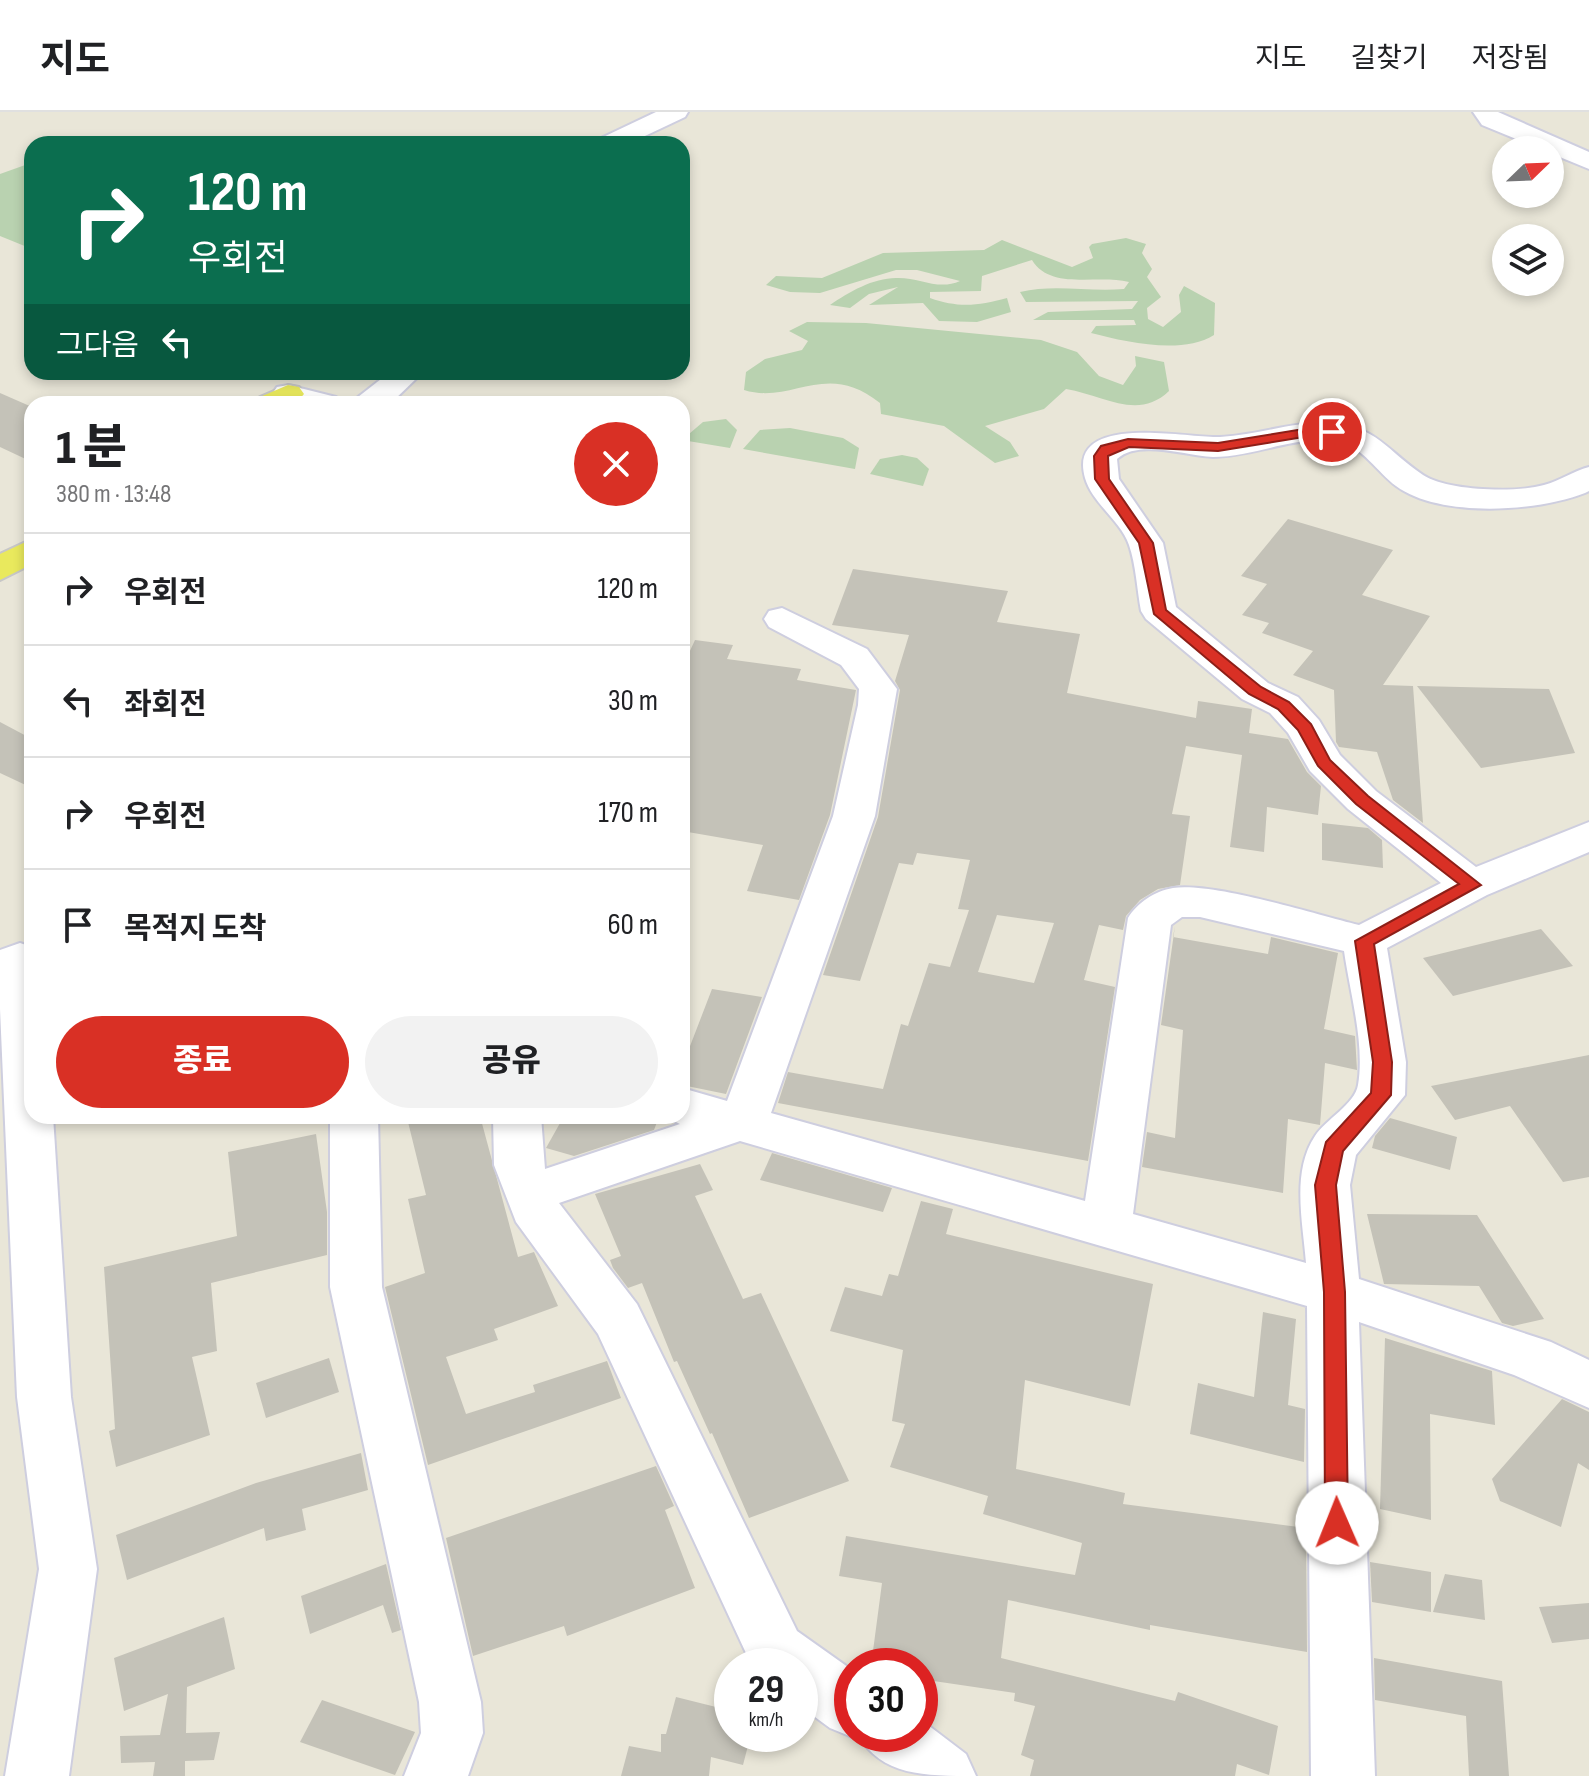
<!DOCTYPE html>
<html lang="ko">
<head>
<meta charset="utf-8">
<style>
	:root { --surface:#fff; --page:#f2f2f2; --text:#202124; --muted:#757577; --line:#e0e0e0; --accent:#d93025 }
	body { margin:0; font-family:"Sofia Sans Condensed","Noto Sans KR",sans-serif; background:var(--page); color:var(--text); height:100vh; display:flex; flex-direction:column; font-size:30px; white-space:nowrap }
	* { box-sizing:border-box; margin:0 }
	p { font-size:26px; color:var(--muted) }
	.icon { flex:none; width:44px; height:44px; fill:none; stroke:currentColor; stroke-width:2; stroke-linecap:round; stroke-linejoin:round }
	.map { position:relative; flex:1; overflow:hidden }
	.panel { position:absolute; left:24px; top:284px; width:666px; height:728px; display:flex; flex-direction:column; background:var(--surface); border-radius:24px; box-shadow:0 4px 12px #0003 }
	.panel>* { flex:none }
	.hud { position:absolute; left:24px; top:24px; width:666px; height:244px; border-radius:24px; box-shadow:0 4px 12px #0003; background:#0b6e4f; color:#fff; overflow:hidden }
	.needle { width:52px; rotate:67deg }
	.tools { position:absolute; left:1492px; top:24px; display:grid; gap:16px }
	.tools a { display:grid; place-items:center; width:72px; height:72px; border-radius:50%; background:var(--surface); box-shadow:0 4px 12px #0003; font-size:40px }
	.speed { position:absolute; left:714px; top:1536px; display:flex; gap:16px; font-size:40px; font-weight:700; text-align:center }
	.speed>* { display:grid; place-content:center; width:104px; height:104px; border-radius:50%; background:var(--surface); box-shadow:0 4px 12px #0003; line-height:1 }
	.speed small { font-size:20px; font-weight:400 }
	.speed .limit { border:12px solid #d22; background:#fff; color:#111 }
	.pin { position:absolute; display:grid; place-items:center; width:68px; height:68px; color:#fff; margin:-34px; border:4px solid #fff; border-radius:50%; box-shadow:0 2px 8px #0007 }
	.me { position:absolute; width:88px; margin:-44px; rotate:359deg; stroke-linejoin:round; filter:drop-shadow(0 0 6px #0008) }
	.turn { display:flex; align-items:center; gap:28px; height:168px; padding:0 32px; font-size:36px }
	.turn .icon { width:104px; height:104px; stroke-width:2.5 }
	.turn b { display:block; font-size:56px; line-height:68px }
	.then { display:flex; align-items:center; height:76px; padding:0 32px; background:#0003; gap:16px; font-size:30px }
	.round { display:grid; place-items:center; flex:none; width:84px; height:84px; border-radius:42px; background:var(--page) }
	.headline { display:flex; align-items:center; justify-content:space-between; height:136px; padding:0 32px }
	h1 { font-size:48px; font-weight:800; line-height:60px }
	.cta { display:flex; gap:16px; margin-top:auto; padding:16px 32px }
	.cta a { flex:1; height:92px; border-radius:48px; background:var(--accent); color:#fff; font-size:32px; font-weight:800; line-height:92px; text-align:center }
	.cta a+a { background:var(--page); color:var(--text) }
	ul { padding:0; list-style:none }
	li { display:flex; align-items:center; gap:24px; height:112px; padding:0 32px; border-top:2px solid var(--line) }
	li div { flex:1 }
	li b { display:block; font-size:30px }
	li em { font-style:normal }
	header { display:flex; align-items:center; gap:48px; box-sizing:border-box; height:112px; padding:0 40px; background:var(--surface); border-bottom:2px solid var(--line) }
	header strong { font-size:38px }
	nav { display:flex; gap:44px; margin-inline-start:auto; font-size:28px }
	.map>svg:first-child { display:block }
	.cemetery { fill:#b9d2b0 }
	.building { fill:#c4c2b8; fill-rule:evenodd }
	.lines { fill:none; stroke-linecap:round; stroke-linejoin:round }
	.minor-casing { stroke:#cecedf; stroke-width:4 }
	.major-casing { stroke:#c7c7c7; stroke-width:4 }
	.minor { fill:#fff; fill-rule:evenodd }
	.major { fill:#e9e95d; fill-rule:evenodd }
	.route { fill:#d93025; stroke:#8d1f18; stroke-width:2 }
</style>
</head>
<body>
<header>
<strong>지도</strong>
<nav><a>지도</a><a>길찾기</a><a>저장됨</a></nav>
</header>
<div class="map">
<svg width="1589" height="1664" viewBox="0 0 1589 1664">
	<rect width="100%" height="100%" fill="#e9e6d8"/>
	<g class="cemetery">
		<path d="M28 52 32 53V137L0 124V62Z"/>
		<path d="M1126 126 1146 132 1142 141 1152 157 1147 165 1161 185 1147 196 1148 207 1163 215 1181 200 1179 183 1184 174 1215 191 1214 223C1182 243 1126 230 1091 221L1096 214 1136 213 1134 208H1033L1048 200 1132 197 1138 189 1026 190 1020 180C1054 172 1088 180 1124 177L1129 170C1097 162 1051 179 1032 148L982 164 981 179 930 180V186C958 196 978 194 1007 186L1011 200 977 210 939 209 923 191 869 193 898 175 869 182 850 196 830 193C849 180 873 166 896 166 919 165 938 179 960 169L917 158H896L820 181 790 180 766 173 776 164 822 166 883 141 984 138 1002 128 1072 155 1093 146 1089 135 1092 132Z"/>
		<path d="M807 210 866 211 1041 228 1077 240 1099 264 1123 273 1136 254 1135 244 1164 250 1169 279C1138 309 1103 283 1066 277L1044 297 985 314 1010 330 1019 344 995 351 944 314 881 302 880 291C826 247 792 293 744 278L746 260 765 247 802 238 808 229 789 219Z"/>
		<path d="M726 307 737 318 730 336 682 328 703 310Z"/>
		<path d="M790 316 843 326 859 336 855 357 743 337 760 318Z"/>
		<path d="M902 343 917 346 929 357 923 374 870 362 880 347Z"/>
	</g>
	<g class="building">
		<path d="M0 281 32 295V350L0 335Z"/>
		<path d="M1288 407 1393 438 1362 483 1430 504 1383 573 1413 574 1423 711 1393 688 1377 640 1339 635 1336 630 1334 578 1293 563 1313 539 1262 521 1269 511 1242 503 1267 472 1241 464Z"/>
		<path d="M853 457 1008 479 997 510 1080 522 1067 581 1196 606 1198 589 1252 597 1249 621 1288 627 1307 660 1321 674 1318 703 1267 695 1264 740 1230 735 1242 643 1186 634 1172 702 1190 704 1180 773 1158 777 1140 788 1126 804 1123 818 1099 813 1084 868 1115 875 1088 1049 778 991 788 960 883 977 901 912 908 914 929 851 950 855 969 798 958 797 970 748 917 741 913 753 899 751 860 869 823 863 878 705 900 578 895 569 909 523 832 513ZM997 803 1054 811 1034 871 978 860Z"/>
		<path d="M695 528 733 533 727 547 801 557 797 568 856 578 830 703 799 788 747 779 763 733 682 719V556Z"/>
		<path d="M1417 574 1549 577 1575 641 1481 656Z"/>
		<path d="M0 610 32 627V676L0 661Z"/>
		<path d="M1322 711 1368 716 1382 728 1383 756 1322 748Z"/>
		<path d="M1175 814 1173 825 1268 842 1271 825 1338 841 1324 917 1355 924 1357 958 1325 951 1320 1013 1288 1007 1283 1081 1142 1055 1147 1020 1175 1026 1183 918 1161 913Z"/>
		<path d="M1541 817 1573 854 1453 884 1423 846Z"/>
		<path d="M712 877 762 885 726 982 682 973V941L687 942Z"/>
		<path d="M1589 943V1065L1563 1070 1510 994 1455 1008 1431 974Z"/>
		<path d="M431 1004H480L518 1145 534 1140 558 1194 494 1217 498 1228 446 1245 466 1302 535 1280 533 1273 607 1249 621 1286 428 1353 385 1175 425 1161 408 1087 426 1083 408 1010Z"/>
		<path d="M564 1004H634L657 1010 654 1018 574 1044 546 1036Z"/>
		<path d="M1390 1006 1457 1025 1450 1058 1372 1036 1375 1024Z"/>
		<path d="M316 1022 327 1100V1143L211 1171 217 1239 192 1245 210 1323 116 1355 109 1319 115 1317 104 1155 237 1124 228 1040Z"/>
		<path d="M772 1041 892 1076 883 1100 760 1068Z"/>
		<path d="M700 1052 713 1078 695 1084 743 1187 761 1181 849 1369 749 1406 712 1321 710 1322 677 1249 674 1250 642 1171 628 1176 613 1156 610 1148 621 1144 595 1082Z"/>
		<path d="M921 1089 953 1097 946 1122 1153 1172 1130 1294 1025 1268 1016 1357 1125 1381 1123 1392 1306 1416 1307 1540 1150 1513V1518L1008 1488 1001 1546 1175 1589 1178 1580 1278 1614 1269 1663 1237 1652 1235 1664H1030L1034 1648 1021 1643 1035 1594 1014 1589 1015 1581 920 1567V1554H871L882 1471 839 1464 846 1424 1075 1463 1082 1431 983 1402 988 1384 890 1355 905 1312 892 1309 903 1238 830 1219 845 1175 882 1184 889 1162 898 1164Z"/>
		<path d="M1367 1102 1477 1103 1544 1207 1513 1214 1502 1211 1479 1174 1384 1172Z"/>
		<path d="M1263 1200 1296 1207 1288 1293 1305 1297 1304 1350 1190 1322 1198 1271 1254 1285Z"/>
		<path d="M1385 1226 1492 1259 1495 1313 1430 1302 1431 1408 1380 1397Z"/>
		<path d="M329 1246 339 1280 266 1306 256 1271Z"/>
		<path d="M1562 1287 1589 1300V1358L1578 1351 1561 1415 1500 1389 1492 1367Z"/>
		<path d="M361 1341 368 1378 302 1397 306 1418 266 1429 264 1416 127 1468 116 1423 256 1371Z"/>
		<path d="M656 1354 674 1394 665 1398 695 1476 567 1524 564 1514 473 1544 446 1426Z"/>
		<path d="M1370 1450 1431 1460V1500L1372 1490Z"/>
		<path d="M386 1452 401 1518 392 1521 383 1493 310 1522 301 1484Z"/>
		<path d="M1445 1462 1482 1468 1485 1508 1433 1500Z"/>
		<path d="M1589 1491V1527L1552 1531 1539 1495Z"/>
		<path d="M224 1505 235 1557 187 1575 186 1621 220 1620 214 1648 185 1649V1664H153L155 1650 121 1651 120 1624 160 1623 168 1582 124 1599 114 1546Z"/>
		<path d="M1374 1546 1502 1569 1509 1664H1469L1466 1604 1375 1588Z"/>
		<path d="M676 1585 732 1599V1622H751L743 1653 711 1645 709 1664H621L629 1634 661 1640V1622H666Z"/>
		<path d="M322 1588 415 1620 395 1663 300 1630Z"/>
	</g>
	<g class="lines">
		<g class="minor-casing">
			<g id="minor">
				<path d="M656 0H688L685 5 628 32H595L599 27Z"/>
				<path d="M1473 0H1498L1589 40V57L1482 13Z"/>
				<path d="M390 260H423L390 292H349Z"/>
				<path d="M288 273 336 285 341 292 277 289 272 282 277 275Z"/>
				<path d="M1329 310C1378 315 1386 338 1423 363 1447 379 1516 381 1544 373 1560 369 1573 359 1589 355V379L1585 381C1537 400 1439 406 1396 374 1378 361 1362 334 1339 330 1297 322 1255 345 1213 345 1186 344 1139 327 1117 347L1119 367 1163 431 1176 495 1268 571 1298 585 1319 608 1340 643 1376 679 1476 755 1589 710V740L1487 783 1387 836 1406 950 1405 983 1356 1043 1350 1073 1359 1167 1551 1230 1589 1248V1296L1514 1263 1359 1210 1375 1664H1311L1307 1194 740 1029 559 1091 637 1192 797 1519 852 1558V1622H920V1607L966 1642 976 1664C924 1664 882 1664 858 1623L852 1625 830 1616 800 1594V1554H752L598 1222 516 1110 494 1053 493 1004H541L545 1057 680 1012 664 1004H682V976L727 989 833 704 858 593 859 577 841 553 769 515 764 507 769 499 782 496 867 537 897 577 875 704 771 1001 1085 1089 1128 806C1137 791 1155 779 1173 776 1214 770 1314 802 1359 813L1441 771 1348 697 1310 659 1288 621 1270 601 1242 587 1146 507 1141 499C1137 478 1136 453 1129 433 1121 409 1092 391 1085 366 1066 299 1189 327 1220 325 1257 323 1292 310 1329 310ZM1182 805H1200L1344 839C1350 881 1365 932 1358 973 1355 992 1325 1008 1315 1024 1291 1060 1303 1111 1306 1151L1133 1102 1171 813Z"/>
				<path d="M20 831 32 835V1004H53L71 1285 97 1457 69 1664H5L39 1457 17 1285 0 897V838Z"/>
				<path d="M330 1004H378L382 1175 481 1590 483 1621 468 1664H404L421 1621 419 1590 330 1175Z"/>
			</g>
		</g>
		<g class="major-casing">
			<g id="major">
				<path d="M288 273 299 275 304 282C293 297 272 292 255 292L260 285Z"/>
				<path d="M32 427V452L0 468V442Z"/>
			</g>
		</g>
		<use href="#minor" class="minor"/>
		<use href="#major" class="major"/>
	</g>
	<path class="route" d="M1316 315 1339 320 1332 324 1316 323 1218 339 1129 335 1108 344 1109 367 1153 431 1166 498 1261 575 1289 590 1311 612 1330 648 1368 684 1481 773 1374 832 1392 950 1391 983 1343 1039 1336 1073 1345 1180 1348 1411 1345 1419 1337 1422 1328 1419 1325 1411 1324 1180 1315 1073 1326 1030 1371 981 1373 950 1355 829 1459 772 1356 692 1318 654 1298 618 1278 597 1249 582 1154 502 1139 431 1095 367 1094 344 1101 334 1128 327 1218 331Z"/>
</svg>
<div class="tools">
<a><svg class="needle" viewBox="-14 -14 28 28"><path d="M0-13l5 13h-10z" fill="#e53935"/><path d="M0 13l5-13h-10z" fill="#757577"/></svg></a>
<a><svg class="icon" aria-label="layers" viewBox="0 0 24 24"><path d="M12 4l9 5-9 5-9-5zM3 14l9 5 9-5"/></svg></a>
</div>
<div class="speed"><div>29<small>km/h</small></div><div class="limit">30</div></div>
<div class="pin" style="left:1332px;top:320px;background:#d93025"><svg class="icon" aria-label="arrive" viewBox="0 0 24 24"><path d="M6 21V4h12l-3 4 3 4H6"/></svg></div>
<svg class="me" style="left:1337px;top:1411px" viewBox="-20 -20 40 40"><circle r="19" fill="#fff"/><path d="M0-13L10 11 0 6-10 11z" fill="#d93025"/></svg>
<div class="hud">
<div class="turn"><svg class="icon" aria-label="right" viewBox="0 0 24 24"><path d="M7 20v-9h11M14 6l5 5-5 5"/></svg><div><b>120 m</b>우회전</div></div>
<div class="then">그다음<svg class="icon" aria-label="left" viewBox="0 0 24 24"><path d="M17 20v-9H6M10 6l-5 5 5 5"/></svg></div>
</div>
<section class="panel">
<div class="headline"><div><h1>1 분</h1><p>380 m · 13:48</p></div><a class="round" style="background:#d93025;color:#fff"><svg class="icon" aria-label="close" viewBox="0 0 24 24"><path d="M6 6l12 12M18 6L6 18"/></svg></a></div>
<ul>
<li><svg class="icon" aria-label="right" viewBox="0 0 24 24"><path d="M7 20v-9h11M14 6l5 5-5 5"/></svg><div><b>우회전</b></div><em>120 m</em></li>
<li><svg class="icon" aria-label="left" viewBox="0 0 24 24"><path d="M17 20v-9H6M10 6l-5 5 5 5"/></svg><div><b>좌회전</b></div><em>30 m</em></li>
<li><svg class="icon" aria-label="right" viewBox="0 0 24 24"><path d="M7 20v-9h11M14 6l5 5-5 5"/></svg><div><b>우회전</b></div><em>170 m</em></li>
<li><svg class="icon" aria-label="arrive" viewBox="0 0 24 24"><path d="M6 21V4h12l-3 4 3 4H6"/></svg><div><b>목적지 도착</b></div><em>60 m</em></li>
</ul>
<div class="cta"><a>종료</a><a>공유</a></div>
</section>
</div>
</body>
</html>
